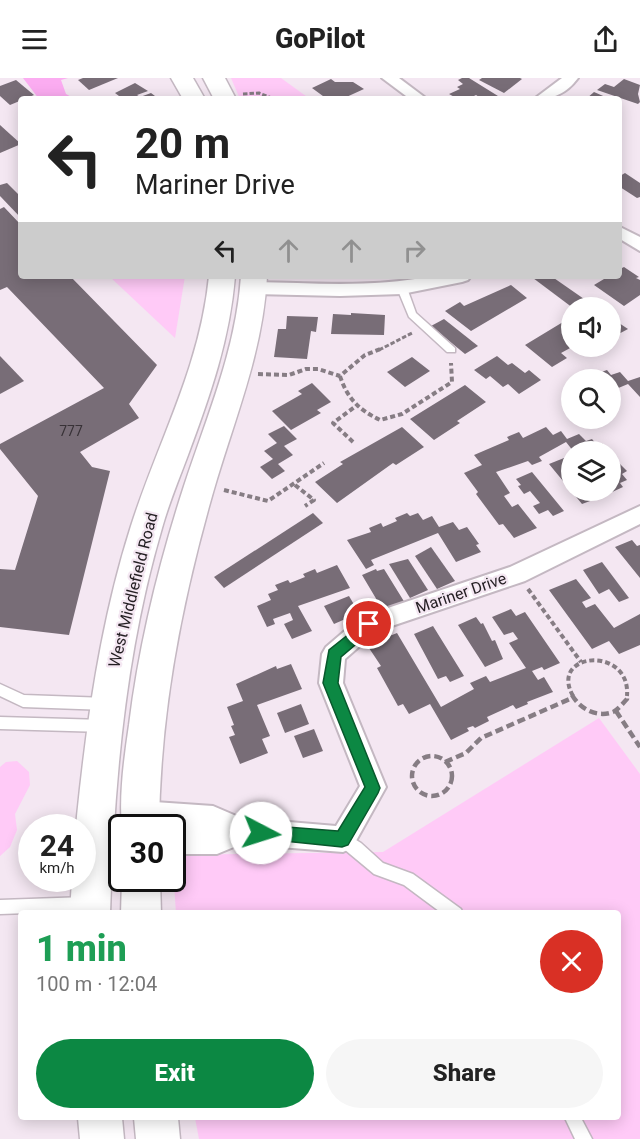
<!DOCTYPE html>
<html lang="en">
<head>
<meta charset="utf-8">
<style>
	:root { --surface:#fff; --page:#f6f6f6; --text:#222; --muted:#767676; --accent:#0c8843 }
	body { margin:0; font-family:Roboto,sans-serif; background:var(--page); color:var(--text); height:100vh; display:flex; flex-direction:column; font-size:22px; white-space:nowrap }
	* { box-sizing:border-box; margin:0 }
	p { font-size:20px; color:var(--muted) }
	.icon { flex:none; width:33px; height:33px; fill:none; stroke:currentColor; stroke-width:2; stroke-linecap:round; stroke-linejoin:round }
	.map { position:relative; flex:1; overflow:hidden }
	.drawer { position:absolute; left:18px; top:832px; width:603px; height:210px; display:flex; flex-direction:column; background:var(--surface); border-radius:6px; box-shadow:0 3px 15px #0003 }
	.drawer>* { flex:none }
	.top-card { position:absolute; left:18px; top:18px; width:604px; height:183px; border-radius:6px; box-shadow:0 3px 15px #0003; background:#fff; color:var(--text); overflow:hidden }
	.fabs { position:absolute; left:561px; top:219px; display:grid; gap:12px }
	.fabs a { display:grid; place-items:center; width:60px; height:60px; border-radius:50%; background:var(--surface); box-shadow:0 3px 15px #0003; font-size:30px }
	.speed { position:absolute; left:18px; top:736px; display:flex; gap:12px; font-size:30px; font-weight:700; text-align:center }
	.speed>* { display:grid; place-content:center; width:78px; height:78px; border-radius:50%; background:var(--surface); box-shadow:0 3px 15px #0003; line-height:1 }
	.speed small { font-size:15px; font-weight:400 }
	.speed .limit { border:3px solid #111; border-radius:9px; background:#fff; color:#111 }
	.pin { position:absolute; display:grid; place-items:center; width:51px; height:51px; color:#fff; margin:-26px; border:3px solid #fff; border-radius:50%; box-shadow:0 2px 6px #0007 }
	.me { position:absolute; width:66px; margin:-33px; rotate:95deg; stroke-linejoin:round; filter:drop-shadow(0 0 4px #0008) }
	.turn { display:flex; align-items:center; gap:21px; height:126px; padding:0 18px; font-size:27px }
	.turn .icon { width:78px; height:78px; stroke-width:2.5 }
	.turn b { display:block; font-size:42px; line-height:51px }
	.lanes { display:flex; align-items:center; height:57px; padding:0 18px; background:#0003; justify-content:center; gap:30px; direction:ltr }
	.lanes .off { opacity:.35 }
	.round { display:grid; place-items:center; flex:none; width:63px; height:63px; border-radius:32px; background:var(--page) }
	.overview { display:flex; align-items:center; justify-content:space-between; height:102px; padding:0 18px }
	h1 { font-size:36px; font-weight:800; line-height:45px; color:#1e9e55 }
	.button { display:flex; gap:12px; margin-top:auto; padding:12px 18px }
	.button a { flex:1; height:69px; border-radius:36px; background:var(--accent); color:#fff; font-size:24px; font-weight:800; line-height:69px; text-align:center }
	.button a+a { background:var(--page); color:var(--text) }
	header { display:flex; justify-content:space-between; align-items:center; height:78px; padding:0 18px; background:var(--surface); font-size:27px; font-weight:800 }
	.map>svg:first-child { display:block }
	.green { fill:#ffcaf7 }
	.water { fill:#fbacf1 }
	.building { fill:#786d77 }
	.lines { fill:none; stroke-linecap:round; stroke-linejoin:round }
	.lane-casing { stroke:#c4b8c2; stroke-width:3 }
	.street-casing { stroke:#c4b8c2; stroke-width:4 }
	.secondary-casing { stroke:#c4b8c2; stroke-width:3 }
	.path-far2 { stroke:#867d84; stroke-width:3; stroke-dasharray:4.5 2; stroke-linecap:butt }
	.path-far1 { stroke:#867d84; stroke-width:4; stroke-dasharray:5 3; stroke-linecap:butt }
	.path { stroke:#867d84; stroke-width:4.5; stroke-dasharray:8 4; stroke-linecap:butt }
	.lane { fill:#fff; fill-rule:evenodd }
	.street { fill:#fff; fill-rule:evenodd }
	.secondary { fill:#fff; fill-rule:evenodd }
	.route { fill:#0c8843; stroke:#08582c; stroke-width:1.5 }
	.labels { text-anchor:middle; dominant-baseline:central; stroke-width:4.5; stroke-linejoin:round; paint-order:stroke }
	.number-label { font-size:14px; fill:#383237 }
	.street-label { font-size:16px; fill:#231e22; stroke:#f4e7f2 }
</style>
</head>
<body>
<header><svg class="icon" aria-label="menu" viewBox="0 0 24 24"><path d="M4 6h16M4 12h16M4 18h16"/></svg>GoPilot<svg class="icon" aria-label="share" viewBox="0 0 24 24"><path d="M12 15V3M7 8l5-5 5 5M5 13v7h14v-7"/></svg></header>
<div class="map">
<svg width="640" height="1061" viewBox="0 0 640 1061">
	<rect width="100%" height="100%" fill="#f4e7f2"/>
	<g class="green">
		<path d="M231 0H281L310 21H240Z"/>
		<path d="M109 198H185L175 260Z"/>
		<path d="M599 640 640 696V1061H199L195 1040H618V836L176 835 172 777 383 774Z"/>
		<path d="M17 683 29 694 30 707 15 736 17 752 10 769 0 778V689L6 684Z"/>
	</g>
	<path class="water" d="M23 0H68L61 2 66 16 75 21H39Z"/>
	<g class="building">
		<path d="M83 0H118L89 12 78 2Z"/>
		<path d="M462 0H469L498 18 482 21 476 17 468 21H458L449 16 460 11 457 9 463 6 458 2Z"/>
		<path d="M482 0H520L522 1 504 15 479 2Z"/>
		<path d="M331 1 335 4H353L364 11 342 21H327L312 10Z"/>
		<path d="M624 1 640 7 638 16 640 24 638 26 597 12 605 6 614 9Z"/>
		<path d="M16 2 34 17 10 27 0 18V8Z"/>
		<path d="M135 5 148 13 137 17 140 19 151 15 159 21H123L115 15Z"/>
		<path d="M594 14 610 21H586Z"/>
		<path d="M0 47 21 66 0 75Z"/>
		<path d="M625 95 640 105V119L637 120 620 109V98Z"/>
		<path d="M7 105 21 119V140L0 118V107Z"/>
		<path d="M4 129 21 147V198H70L157 287 129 326 139 340 80 374 92 389 110 393 69 557 0 549V491L15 492 38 418 0 371V366L104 310 7 209 0 212V131Z"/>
		<path d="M624 189 639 199 636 200 640 202V217L624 228 594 207 609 198H620V191Z"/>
		<path d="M536 198H551L597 230H573L533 200Z"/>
		<path d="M511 207 527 220 471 253 445 233 460 224 464 228Z"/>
		<path d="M351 235 385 237 384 257 331 256 333 236 351 237Z"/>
		<path d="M287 238 318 239 316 254 311 253 307 281 274 279 278 251H286Z"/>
		<path d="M610 239 628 251 613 259 610 257Z"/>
		<path d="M444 241 478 268 465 276 431 248Z"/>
		<path d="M563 244 572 251V269L561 275 567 280 552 289 525 267Z"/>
		<path d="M0 278 24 303 0 316Z"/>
		<path d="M497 278 508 287 512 285 525 295 529 292 541 302 519 316 508 306 503 309 490 298 486 301 474 292Z"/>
		<path d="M412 279 430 293 405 309 387 294Z"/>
		<path d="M607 292 611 297 620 294 628 303 640 299V319L628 306 616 311 618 314 610 317V302L584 300Z"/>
		<path d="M312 305 331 324 317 332 321 335 291 352 272 333 302 316 298 313Z"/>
		<path d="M465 307 486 324 457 343 460 345 434 362 410 341Z"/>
		<path d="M284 348 297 361 284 368 293 377 278 386 285 393 272 401 260 389 273 381 264 373 277 365 268 356Z"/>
		<path d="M402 349 424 369 396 387 393 385 337 425 315 404 343 386 340 384Z"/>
		<path d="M546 349 553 357 561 353 567 361 579 356 586 363 592 361 597 367 602 365 610 374H574L566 364 539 379 542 383 532 387 528 383 496 394 510 415 504 418 512 429 518 426 537 450 514 460 503 446 499 447 476 416 478 414 464 395 482 387 474 377 509 362 507 359 519 354 523 360Z"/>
		<path d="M564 380 572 386V412H596L593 414 598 420 582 426 549 386Z"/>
		<path d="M610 380 616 386 619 385 627 393 622 396 627 402 620 405 623 409 610 415 607 412H610Z"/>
		<path d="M532 394 564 433 553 438 548 432 539 436 533 428 540 425 530 413 524 416 518 408 521 407 516 401Z"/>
		<path d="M313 435 323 445 224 510 214 499Z"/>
		<path d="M407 435 410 438 418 435 423 442 432 438 439 449 453 444 459 452 467 449 479 466 476 467 481 474 456 484 438 455 371 482 374 487 366 491 347 462 371 454 369 450 381 445 383 449 397 443 395 440Z"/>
		<path d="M632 462 637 468 640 467V500L615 469Z"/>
		<path d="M431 469 455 503 437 511 415 478Z"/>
		<path d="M408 481 428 512 410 520 389 486Z"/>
		<path d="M602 484 629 520 619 524 609 511 599 516 583 492Z"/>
		<path d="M337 487 350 510 298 528 312 553 292 561 284 546 293 542 290 535 273 541 275 546 267 549 257 528 271 522 268 516 278 512 275 507 288 502 290 505 305 499 303 496 315 491 317 495Z"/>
		<path d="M376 491 377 493 384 491 405 525 384 534 362 497Z"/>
		<path d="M576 501 591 520 582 524 586 530 595 526 614 550 640 536V567L619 576 609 563 592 571 549 512Z"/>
		<path d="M349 518 359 535 334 546 324 528Z"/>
		<path d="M511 531 516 538 525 534 560 585 544 592 542 589 532 593 538 602 544 599 553 614 527 624 528 626 516 631 513 627 487 639 489 643 475 650 473 648 467 650 469 653 451 662 430 626 409 636 403 626 398 628 377 590 381 588 367 567 397 555 441 629 474 611 470 605 486 598 490 604 526 590 509 565 518 561 513 554 504 557 492 539Z"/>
		<path d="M476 539 481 546 483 545 492 563 495 562 503 581 485 589 458 547Z"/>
		<path d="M433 548 464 598 450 604 446 598 438 601 414 556Z"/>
		<path d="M291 586 302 611 257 627 270 658 262 661 268 675 240 686 229 659 235 657 231 648 234 647 227 629 243 623 236 606 276 588 277 591Z"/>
		<path d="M301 626 309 646 285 655 277 635Z"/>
		<path d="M314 651 323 673 303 680 294 658Z"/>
	</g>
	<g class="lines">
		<g class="lane-casing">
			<g id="lane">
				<path d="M402 207 407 210 416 235 455 270V274H447L409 239 397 210Z"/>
				<path d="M0 606 24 617 107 620 112 622 113 626 112 630 107 632 23 629 0 618Z"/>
				<path d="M0 639 104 642 109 644 110 648 109 652 104 654 0 651Z"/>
				<path d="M343 754 361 765 383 785 413 796 461 831 463 836H443L404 807 374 796 338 766 336 761 338 756Z"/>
				<path d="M86 819 91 821 93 826 91 831 86 833 0 836V822Z"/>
				<path d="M565 1040H581L592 1061H575Z"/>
			</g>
		</g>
		<g class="street-casing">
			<g id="street">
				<path d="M382 0H399L427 21H410Z"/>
				<path d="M562 0H578C566 16 553 21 534 21Z"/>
				<path d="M620 149 640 159V173L620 161Z"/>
				<path d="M432 198H471L468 202 462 204 402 216 340 218 254 216 248 214 245 210 248 206 254 204C314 205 374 210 432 198Z"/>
				<path d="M640 428V446L525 503 377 553 345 581 343 605 386 709 352 770 343 774 241 766 217 776H172V750L140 747 131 744 127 735 131 726 140 723 213 728 241 740 336 748 360 708 319 605 322 576 326 569 361 539 510 489Z"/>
			</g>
		</g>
		<g class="secondary-casing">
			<g id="secondary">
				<path d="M171 0H193L205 21H183Z"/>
				<path d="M203 0H225L236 21H214Z"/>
				<path d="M209 198H235C230 261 210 318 188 377 179 401 169 425 162 450 125 575 114 706 110 836H70L72 801H82V750H76L77 738C87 641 101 542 131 448 158 363 200 290 209 198Z"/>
				<path d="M241 198H267C263 276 233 344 212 418 181 527 160 636 159 750L122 751C119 717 124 681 129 647 139 566 159 485 184 408 207 338 236 272 241 198Z"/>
				<path d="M122 801H160L161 836H121Z"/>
				<path d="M78 1040H122L124 1061H80Z"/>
				<path d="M134 1040H178L180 1061H136Z"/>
			</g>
		</g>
		<g class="path-far2">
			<path d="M243 16 259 15 274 21"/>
			<path d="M379 272 412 255"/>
		</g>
		<g class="path-far1">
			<path d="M258 296 289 297 306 291H318L340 298 365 277 383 270"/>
			<path d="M340 298C347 320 359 332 380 342L402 336 452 304 451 285"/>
			<path d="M353 364 333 345 356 328"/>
			<path d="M295 407 314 422 305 428"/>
			<path d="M224 412 268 423 324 385"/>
			<path d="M528 511 581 584"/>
			<path d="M573 618C548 574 631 567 627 618"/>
		</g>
		<g class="path">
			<path d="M572 617C580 631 597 640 613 634 618 632 623 625 627 621V617"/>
			<path d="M616 633 640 669"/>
			<circle cx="432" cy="698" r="20"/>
			<path d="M445 684 466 675 481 660 572 620"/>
		</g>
		<use href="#lane" class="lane"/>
		<use href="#street" class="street"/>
		<use href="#secondary" class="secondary"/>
	</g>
	<path class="route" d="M369 540 374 542 376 546 374 551 341 579 338 605 380 710 378 715 348 767 342 769 255 760 253 755 255 749 261 747 338 753 365 709 323 605 329 572Z"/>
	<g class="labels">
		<g class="number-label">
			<text x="71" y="353">777</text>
		</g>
		<g class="street-label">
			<text transform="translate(133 512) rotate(-76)">West Middlefield Road</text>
			<text transform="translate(461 515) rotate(-19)">Mariner Drive</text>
		</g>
	</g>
</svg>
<div class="fabs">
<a><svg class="icon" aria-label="sound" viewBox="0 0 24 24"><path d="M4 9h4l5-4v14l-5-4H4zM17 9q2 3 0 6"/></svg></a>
<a><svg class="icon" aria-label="search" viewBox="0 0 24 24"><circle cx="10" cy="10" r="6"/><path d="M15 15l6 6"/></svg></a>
<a><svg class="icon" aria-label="layers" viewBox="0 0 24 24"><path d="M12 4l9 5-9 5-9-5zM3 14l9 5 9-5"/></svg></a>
</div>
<div class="speed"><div>24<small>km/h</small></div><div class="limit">30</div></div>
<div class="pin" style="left:369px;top:546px;background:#d93025"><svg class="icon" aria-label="arrive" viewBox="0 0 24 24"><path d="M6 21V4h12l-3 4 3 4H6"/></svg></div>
<svg class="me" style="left:261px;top:755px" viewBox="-20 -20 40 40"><circle r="19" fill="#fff"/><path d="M0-13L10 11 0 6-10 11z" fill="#0c8843"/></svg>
<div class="top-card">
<div class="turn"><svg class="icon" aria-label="left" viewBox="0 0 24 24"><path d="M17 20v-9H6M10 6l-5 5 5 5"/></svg><div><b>20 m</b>Mariner Drive</div></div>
<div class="lanes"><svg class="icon" aria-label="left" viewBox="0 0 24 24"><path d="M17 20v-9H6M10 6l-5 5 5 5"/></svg><svg class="icon off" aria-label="ahead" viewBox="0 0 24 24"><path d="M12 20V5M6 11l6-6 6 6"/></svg><svg class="icon off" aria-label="ahead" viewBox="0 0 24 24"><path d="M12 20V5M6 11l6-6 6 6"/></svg><svg class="icon off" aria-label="right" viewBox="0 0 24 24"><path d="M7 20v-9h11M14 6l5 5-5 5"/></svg></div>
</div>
<section class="drawer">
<div class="overview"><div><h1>1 min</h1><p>100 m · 12:04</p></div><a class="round" style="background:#d93025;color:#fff"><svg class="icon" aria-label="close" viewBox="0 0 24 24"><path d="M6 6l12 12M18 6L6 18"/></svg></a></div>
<div class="button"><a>Exit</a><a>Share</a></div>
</section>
</div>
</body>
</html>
